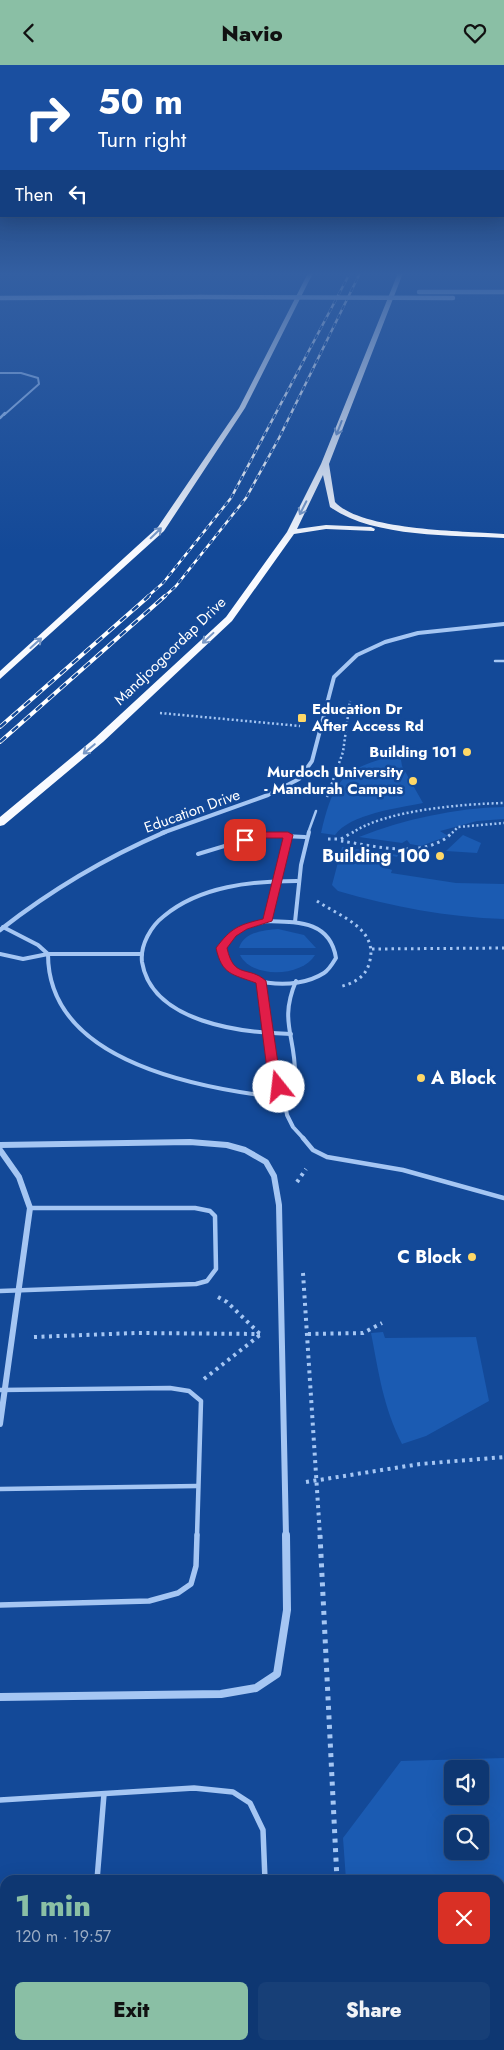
<!DOCTYPE html>
<html lang="en">
<head>
<meta charset="utf-8">
<style>
	:root { --surface:#0e3772; --page:#173f77; --text:#f1f3f6; --muted:#9bacc4; --line:#2e5184; --accent:#8abfa5 }
	body { margin:0; font-family:Jost,sans-serif; background:var(--page); color:var(--text); height:100vh; display:flex; flex-direction:column; font-size:19px; white-space:nowrap }
	* { box-sizing:border-box; margin:0 }
	p { font-size:16px; color:var(--muted) }
	.icon { flex:none; width:28px; height:28px; fill:none; stroke:currentColor; stroke-width:2; stroke-linecap:round; stroke-linejoin:round }
	.map { position:relative; flex:1; overflow:hidden }
	.side { position:absolute; left:0px; top:1810px; width:505px; height:175px; display:flex; flex-direction:column; background:var(--surface); border-radius:15px 15px 0 0; box-shadow:0 5px 20px #0002,0 0 0 1px var(--line) }
	.side>* { flex:none }
	.top-card { position:absolute; left:0px; top:0px; width:505px; height:152px; box-shadow:0 5px 20px #0002,0 0 0 1px var(--line); background:#1a4fa0; color:#fff; overflow:hidden }
	.fabs { position:absolute; left:444px; top:1695px; display:grid; gap:10px }
	.fabs a { display:grid; place-items:center; width:45px; height:45px; border-radius:8px; background:var(--surface); box-shadow:0 5px 20px #0002,0 0 0 1px var(--line); font-size:25px }
	.pin { position:absolute; display:grid; place-items:center; width:42px; height:42px; color:#fff; margin:-21px; border-radius:10px; box-shadow:0 2px 8px #0006 }
	.me { position:absolute; width:55px; margin:-28px; rotate:344deg; stroke-linejoin:round; filter:drop-shadow(0 0 4px #0008) }
	.turn { display:flex; align-items:center; gap:18px; height:105px; padding:0 15px; font-size:22px }
	.turn .icon { width:65px; height:65px; stroke-width:2.5 }
	.turn b { display:block; font-size:35px; line-height:42px }
	.then { display:flex; align-items:center; height:48px; padding:0 15px; background:#0003; gap:10px; font-size:19px }
	.round { display:grid; place-items:center; flex:none; width:52px; height:52px; border-radius:8px; background:var(--page) }
	.headline { display:flex; align-items:center; justify-content:space-between; height:85px; padding:0 15px }
	h1 { font-size:30px; font-weight:800; line-height:38px; color:var(--accent) }
	.primary-button { display:flex; gap:10px; margin-top:auto; padding:10px 15px }
	.primary-button a { flex:1; height:58px; border-radius:8px; background:var(--accent); color:#111; font-size:20px; font-weight:800; line-height:58px; text-align:center }
	.primary-button a+a { background:var(--page); color:var(--text) }
	header { display:flex; justify-content:space-between; align-items:center; height:65px; padding:0 15px; background:var(--accent); color:#111; font-size:22px; font-weight:800 }
	.map>svg:first-child { display:block }
	.green { fill:#1b5bb2; fill-rule:evenodd }
	.lines { fill:none; stroke-linecap:round; stroke-linejoin:round }
	.path-far3 { stroke:#a5c6f3; stroke-width:2.5; stroke-dasharray:2 2.5; stroke-linecap:butt }
	.path-far2 { stroke:#a5c6f3; stroke-width:3; stroke-dasharray:2.5 4; stroke-linecap:butt }
	.path-far1 { stroke:#a5c6f3; stroke-width:4; stroke-dasharray:3 4.5; stroke-linecap:butt }
	.path { stroke:#a5c6f3; stroke-width:5; stroke-dasharray:4 5.5; stroke-linecap:butt }
	.service-far3 { stroke:#a5c6f3; stroke-width:2.5 }
	.service-far2 { stroke:#a5c6f3; stroke-width:4 }
	.service-far1 { stroke:#a5c6f3; stroke-width:4.5 }
	.service { stroke:#a5c6f3; stroke-width:5.5 }
	.minor-far5 { stroke:#a5c6f3; stroke-width:2 }
	.minor-far4 { stroke:#a5c6f3; stroke-width:2.5 }
	.minor-far3 { stroke:#a5c6f3; stroke-width:4 }
	.minor-far2 { stroke:#a5c6f3; stroke-width:4.5 }
	.minor-far1 { stroke:#a5c6f3; stroke-width:6 }
	.minor { stroke:#a5c6f3; stroke-width:8 }
	.secondary { stroke:#d5e5fc; stroke-width:4.5 }
	.trunk { fill:#f8faff; fill-rule:evenodd }
	.rail-far1-casing { stroke:#fff; stroke-width:2.5 }
	.rail-casing { stroke:#fff; stroke-width:4 }
	.rail-far1 { stroke:#134998; stroke-width:2; stroke-dasharray:5; stroke-linecap:butt }
	.rail { stroke:#134998; stroke-width:2.5; stroke-dasharray:8; stroke-linecap:butt }
	.secondary-bridge { stroke:#d5e5fc; stroke-width:4.5 }
	.oneway { stroke:#7a99c6 }
	.route { fill:#e11d48; stroke:#92132f }
	.poi-dot { fill:#ffd867; stroke:#134998; stroke-width:2 }
	.labels { text-anchor:middle; dominant-baseline:central; stroke-width:5; stroke-linejoin:round; paint-order:stroke }
	.far-street-label { font-size:15px; fill:#fff; stroke:#134998 }
	.far-poi-label { font-size:15px; font-weight:bold; fill:#fff; stroke:#134998; text-anchor:end }
	.poi-label { font-size:18px; font-weight:bold; fill:#fff; stroke:#134998; text-anchor:end }
</style>
</head>
<body>
<header><svg class="icon" aria-label="back" viewBox="0 0 24 24"><path d="M15 5l-7 7 7 7"/></svg>Navio<svg class="icon" aria-label="heart" viewBox="0 0 24 24"><path d="M12 20l-8-8c-3-5 5-10 8-4 3-6 11-1 8 4z"/></svg></header>
<div class="map">
<svg width="504" height="1985" viewBox="0 0 504 1985">
	<rect width="100%" height="100%" fill="#134998"/>
	<g class="green">
		<path d="M400 689 402 701 423 738C398 743 350 749 335 770L321 768C334 712 344 703 400 689Z"/>
		<path d="M504 742V754L477 756 444 765 440 766 448 771 421 781 410 779 407 775 402 778 359 772C405 754 455 743 504 742Z"/>
		<path d="M463 770 481 778 477 788 446 786Z"/>
		<path d="M342 782 398 790 397 792 389 790 381 797 383 802 392 805 391 808 456 818 504 819V854C446 852 393 842 338 826L332 820Z"/>
		<path d="M278 864 304 870 316 883H239C244 867 264 865 278 864Z"/>
		<path d="M240 890H315C302 912 252 914 240 890Z"/>
		<path d="M383 1267 385 1273 476 1272 489 1336 426 1371 402 1379C383 1341 379 1309 371 1268Z"/>
		<path d="M504 1693V1985H357V1980H500V1815H346L343 1773 401 1696ZM452 1704H480V1731H452ZM452 1759H480V1786H452Z"/>
	</g>
	<g class="lines">
		<g class="path-far3">
			<path d="M160 648 300 661"/>
			<path d="M327 732 343 687 350 636"/>
			<path d="M352 768C385 745 463 739 504 738"/>
			<path d="M452 768 458 762 504 758"/>
		</g>
		<g class="path-far2">
			<path d="M328 774H341L353 767"/>
			<path d="M341 776C375 781 426 795 453 767"/>
			<path d="M317 836C341 852 380 864 369 899 365 913 352 919 339 922"/>
			<path d="M372 884 504 883"/>
		</g>
		<g class="path-far1">
			<path d="M297 1117 306 1104"/>
			<path d="M303 1208 320 1471"/>
			<path d="M218 1232 227 1237 260 1269"/>
			<path d="M308 1269 363 1268 382 1258"/>
			<path d="M34 1272 135 1268 260 1269"/>
			<path d="M204 1314 260 1270"/>
			<path d="M306 1417 420 1399 504 1392"/>
		</g>
		<g class="path">
			<path d="M320 1470 337 1815"/>
			<path d="M346 1980V1985"/>
		</g>
		<g class="service-far3">
			<path d="M495 596H504"/>
			<path d="M308 768 316 746"/>
		</g>
		<g class="service-far2">
			<path d="M198 789 261 770 305 772"/>
			<path d="M267 856C298 857 330 856 336 893 333 898 329 905 324 908 294 927 239 921 221 890 221 868 249 860 267 856Z"/>
			<path d="M267 856 288 770"/>
			<path d="M295 857 301 800 309 767"/>
			<path d="M3 862 38 880 48 889C48 998 202 1024 284 1033"/>
			<path d="M0 889 23 894 48 889H142"/>
			<path d="M261 916 274 1012 284 1033 287 1050 293 1062 304 1074"/>
			<path d="M291 969C243 968 152 958 142 897 140 880 151 861 164 851 200 821 252 816 297 816"/>
			<path d="M284 1033C287 1026 295 1016 295 1008 295 970 279 956 296 916"/>
		</g>
		<g class="service-far1">
			<path d="M303 1073 313 1085 327 1092 403 1105 504 1133"/>
			<path d="M0 1226 196 1219 207 1216 216 1204 215 1151 210 1146 195 1143H30"/>
			<path d="M0 1325 170 1323 189 1326 201 1336 197 1471"/>
			<path d="M0 1424 197 1421"/>
		</g>
		<g class="service">
			<path d="M0 1540 149 1536 178 1528 191 1519 196 1501 197 1470"/>
			<path d="M0 1735 194 1723 233 1727 250 1738 263 1765 265 1815"/>
			<path d="M97 1815 104 1729"/>
			<path d="M85 1980V1985"/>
			<path d="M271 1980V1985"/>
		</g>
		<path class="minor-far5" d="M0 308H21L38 313 39 319 4 350"/>
		<path class="minor-far4" d="M0 353 5 348"/>
		<path class="minor-far3" d="M162 768 268 730 299 714 312 696 334 612 357 590 385 577 418 568 504 559"/>
		<path class="minor-far2" d="M0 865C51 825 105 793 165 767"/>
		<g class="minor-far1">
			<path d="M0 1080 190 1077 227 1080 245 1085 266 1097 274 1111 279 1140 286 1471"/>
			<path d="M0 1085 19 1112 30 1143 0 1359"/>
		</g>
		<path class="minor" d="M0 1632 221 1629 256 1623 277 1609 287 1545 286 1470"/>
		<g class="secondary">
			<path d="M419 227H504"/>
			<path d="M0 233 201 232"/>
		</g>
		<g class="trunk">
			<path d="M308 208H313L245 343 164 466 0 614V606L158 462 239 343Z"/>
			<path d="M398 208H403L329 399 335 437C362 466 465 466 504 469V473C452 470 374 473 330 442L323 410 297 464 326 460 371 462 375 464 374 466 326 464 294 469 232 556 103 677 4 760 0 761V752L95 673 226 552 287 467 321 399Z"/>
		</g>
		<g class="rail-far1-casing">
			<g id="rail-far1">
				<path d="M147 532 163 518 231 433 350 208"/>
				<path d="M164 532 176 521 246 433 279 373 360 208"/>
			</g>
		</g>
		<g class="rail-casing">
			<g id="rail">
				<path d="M0 662 149 531"/>
				<path d="M0 677 165 531"/>
			</g>
		</g>
		<use href="#rail-far1" class="rail-far1"/>
		<use href="#rail" class="rail"/>
		<path class="secondary-bridge" d="M201 232 453 233"/>
	</g>
	<defs><path id="oneway-shaft" d="M-6 0H5M1.5-3L5.5 0L1.5 3" fill="none" stroke-width="1.6" stroke-linecap="round" stroke-linejoin="round" transform="scale(1.25)"/></defs>
	<g class="oneway">
		<use href="#oneway-shaft" transform="translate(339 363) rotate(111)"/>
		<use href="#oneway-shaft" transform="translate(303 443) rotate(117)"/>
		<use href="#oneway-shaft" transform="translate(156 468) rotate(-44)"/>
		<use href="#oneway-shaft" transform="translate(208 573) rotate(137)"/>
		<use href="#oneway-shaft" transform="translate(36 578) rotate(-42)"/>
		<use href="#oneway-shaft" transform="translate(89 684) rotate(140)"/>
	</g>
	<linearGradient id="sky" x2="0" y2="1"><stop stop-color="#0a2854"/><stop offset="0.43" stop-color="#335fa2"/><stop offset="1" stop-color="#335fa2" stop-opacity="0"/></linearGradient>
	<rect width="504" height="486" fill="url(#sky)"/>
	<path class="route" d="M260 767H288L293 770 272 856 247 864 236 871 227 883C234 915 249 900 266 916L280 1012 285 1022 279 1026 275 1025 268 1012 256 918C232 909 222 910 216 883 231 863 238 860 263 854L283 773H261L245 778 240 775Z"/>
	<g class="poi-dot">
		<rect x="297" y="648" width="10" height="10" rx="2.5"/>
		<circle cx="467" cy="687" r="5"/>
		<circle cx="413" cy="716" r="5"/>
		<circle cx="440" cy="791" r="5"/>
		<circle cx="421" cy="1013" r="5"/>
		<circle cx="472" cy="1192" r="5"/>
	</g>
	<g class="labels">
		<g class="far-street-label">
			<text transform="translate(170 586) rotate(-44)">Mandjoogoordap Drive</text>
			<text transform="translate(192 746) rotate(-20)">Education Drive</text>
		</g>
		<g class="far-poi-label">
			<text x="312" y="644" text-anchor="start">Education Dr<tspan x="312" dy="17">After Access Rd</tspan></text>
			<text x="457" y="687">Building 101</text>
			<text x="403" y="707">Murdoch University<tspan x="403" dy="17">- Mandurah Campus</tspan></text>
		</g>
		<g class="poi-label">
			<text x="430" y="791">Building 100</text>
			<text x="431" y="1013" text-anchor="start">A Block</text>
			<text x="462" y="1192">C Block</text>
		</g>
	</g>
</svg>
<div class="fabs">
<a><svg class="icon" aria-label="sound" viewBox="0 0 24 24"><path d="M4 9h4l5-4v14l-5-4H4zM17 9q2 3 0 6"/></svg></a>
<a><svg class="icon" aria-label="search" viewBox="0 0 24 24"><circle cx="10" cy="10" r="6"/><path d="M15 15l6 6"/></svg></a>
</div>
<div class="pin" style="left:245px;top:775px;background:#d93025"><svg class="icon" aria-label="arrive" viewBox="0 0 24 24"><path d="M6 21V4h12l-3 4 3 4H6"/></svg></div>
<svg class="me" style="left:279px;top:1022px" viewBox="-20 -20 40 40"><circle r="19" fill="#fff"/><path d="M0-13L10 11 0 6-10 11z" fill="#e11d48"/></svg>
<div class="top-card">
<div class="turn"><svg class="icon" aria-label="right" viewBox="0 0 24 24"><path d="M7 20v-9h11M14 6l5 5-5 5"/></svg><div><b>50 m</b>Turn right</div></div>
<div class="then">Then<svg class="icon" aria-label="left" viewBox="0 0 24 24"><path d="M17 20v-9H6M10 6l-5 5 5 5"/></svg></div>
</div>
<section class="side">
<div class="headline"><div><h1>1 min</h1><p>120 m · 19:57</p></div><a class="round" style="background:#d93025;color:#fff"><svg class="icon" aria-label="close" viewBox="0 0 24 24"><path d="M6 6l12 12M18 6L6 18"/></svg></a></div>
<div class="primary-button"><a>Exit</a><a>Share</a></div>
</section>
</div>
</body>
</html>
